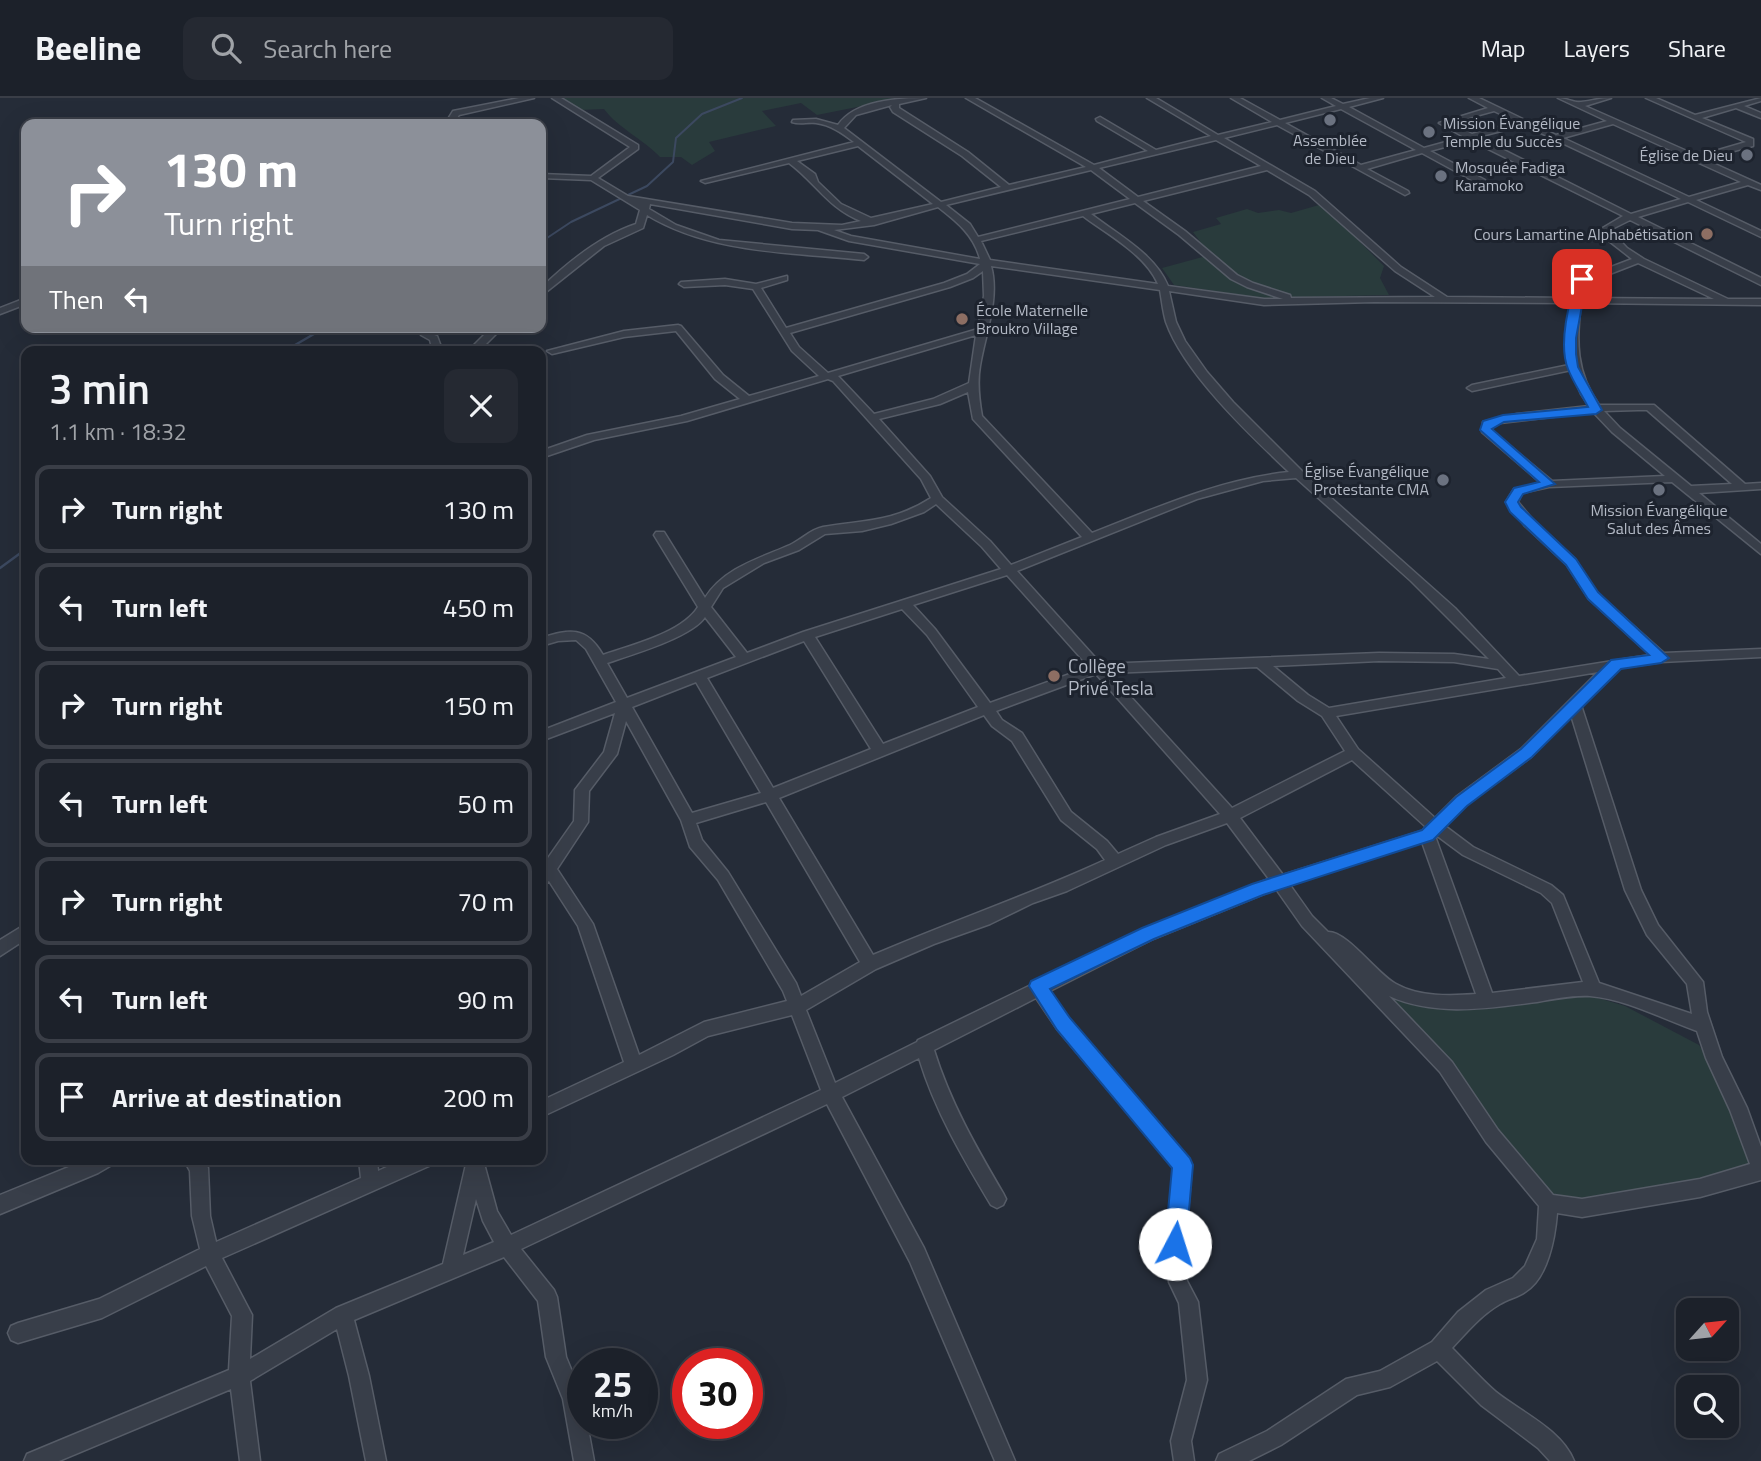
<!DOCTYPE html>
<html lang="en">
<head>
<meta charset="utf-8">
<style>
	:root { --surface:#1c212a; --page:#252932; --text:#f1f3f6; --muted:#a0a3a8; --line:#3a3e47 }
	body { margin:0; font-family:"Titillium Web",sans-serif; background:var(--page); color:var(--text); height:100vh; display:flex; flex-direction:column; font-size:26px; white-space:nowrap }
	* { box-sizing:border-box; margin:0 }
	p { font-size:23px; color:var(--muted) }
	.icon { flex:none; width:38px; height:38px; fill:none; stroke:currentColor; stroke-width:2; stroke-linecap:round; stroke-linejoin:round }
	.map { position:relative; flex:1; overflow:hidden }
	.panel { position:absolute; left:21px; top:248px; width:525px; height:819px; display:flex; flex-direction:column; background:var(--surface); border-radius:14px; box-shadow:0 7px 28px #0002,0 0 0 2px var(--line) }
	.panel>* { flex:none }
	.hud { position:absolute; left:21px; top:21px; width:525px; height:214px; border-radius:14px; box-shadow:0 7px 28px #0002,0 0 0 2px var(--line); background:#8c9099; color:#fff; overflow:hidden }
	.needle { width:46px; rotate:63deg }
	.tools { position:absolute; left:1676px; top:1200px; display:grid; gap:14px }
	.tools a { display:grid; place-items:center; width:63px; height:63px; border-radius:14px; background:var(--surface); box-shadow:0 7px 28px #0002,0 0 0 2px var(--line); font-size:35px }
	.speed { position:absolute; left:567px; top:1250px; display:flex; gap:14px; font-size:35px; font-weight:700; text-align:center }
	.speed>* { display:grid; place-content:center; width:91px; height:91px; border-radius:50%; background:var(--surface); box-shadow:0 7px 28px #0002,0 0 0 2px var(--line); line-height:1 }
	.speed small { font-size:18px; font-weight:400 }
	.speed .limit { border:10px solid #d22; background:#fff; color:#111 }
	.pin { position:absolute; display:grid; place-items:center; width:60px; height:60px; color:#fff; margin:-30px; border-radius:14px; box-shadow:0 4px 10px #0006 }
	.me { position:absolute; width:77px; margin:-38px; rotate:5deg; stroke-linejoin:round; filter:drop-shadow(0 0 5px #0008) }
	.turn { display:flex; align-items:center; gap:24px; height:147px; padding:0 28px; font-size:32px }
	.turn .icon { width:91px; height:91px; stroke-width:2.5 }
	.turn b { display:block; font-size:49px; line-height:60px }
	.then { display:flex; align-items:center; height:66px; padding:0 28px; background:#0003; gap:14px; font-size:26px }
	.round { display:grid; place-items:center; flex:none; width:74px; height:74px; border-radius:14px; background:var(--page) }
	.summary { display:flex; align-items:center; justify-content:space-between; height:119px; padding:0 28px }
	h1 { font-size:42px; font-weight:600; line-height:52px }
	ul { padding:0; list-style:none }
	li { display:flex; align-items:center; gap:21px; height:88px; margin:0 14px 10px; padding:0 14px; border:4px solid var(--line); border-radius:14px }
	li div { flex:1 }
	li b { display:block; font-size:26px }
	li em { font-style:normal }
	header { display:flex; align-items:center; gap:42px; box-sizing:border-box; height:98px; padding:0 35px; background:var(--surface); border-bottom:2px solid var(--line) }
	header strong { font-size:33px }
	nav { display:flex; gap:38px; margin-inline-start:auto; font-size:24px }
	.search { width:490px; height:63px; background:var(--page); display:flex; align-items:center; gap:18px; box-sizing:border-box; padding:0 24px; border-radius:14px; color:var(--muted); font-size:26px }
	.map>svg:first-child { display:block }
	.green { fill:#293b3c }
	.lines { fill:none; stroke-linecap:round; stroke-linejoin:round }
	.stream-far1 { stroke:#3c4960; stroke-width:2 }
	.stream { stroke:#3c4960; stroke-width:2.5 }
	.minor-casing { stroke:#565c67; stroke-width:3 }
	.minor { fill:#383e49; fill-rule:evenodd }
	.route { fill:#1a73e8; stroke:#114b97; stroke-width:2 }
	.worship-dot { fill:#6b7280; stroke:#1d232e; stroke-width:2.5 }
	.education-dot { fill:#8d6e63; stroke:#1d232e; stroke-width:2.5 }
	.labels { text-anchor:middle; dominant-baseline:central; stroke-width:6; stroke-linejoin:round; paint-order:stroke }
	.far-poi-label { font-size:16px; fill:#b3b9c5; stroke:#1d232e; text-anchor:start }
	.poi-label { font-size:19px; fill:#b3b9c5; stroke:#1d232e; text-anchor:start }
</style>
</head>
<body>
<header>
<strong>Beeline</strong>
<div class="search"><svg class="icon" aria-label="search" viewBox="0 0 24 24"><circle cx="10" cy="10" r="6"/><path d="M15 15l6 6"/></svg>Search here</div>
<nav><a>Map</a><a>Layers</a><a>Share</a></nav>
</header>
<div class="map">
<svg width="1761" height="1363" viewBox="0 0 1761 1363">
	<rect width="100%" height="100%" fill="#252c38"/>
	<g class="green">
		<path d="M556 0H902L817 17 801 5 762 13 776 28 709 44 715 53 692 67 681 59H660C644 42 617 29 604 11L579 12Z"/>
		<path d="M1319 107 1330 114 1384 168 1380 180 1389 197 1261 200 1174 187 1162 170 1210 157 1193 134 1221 126 1216 120 1247 111 1258 115 1279 112 1291 115Z"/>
		<path d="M1382 892 1416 908 1497 906 1588 897 1625 908 1699 947 1711 965 1735 1014 1752 1068C1694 1087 1609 1107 1549 1099Z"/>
	</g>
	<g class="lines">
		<path class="stream-far1" d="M541 144 571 124 647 88 673 64 676 40 702 16 742 0"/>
		<g class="stream">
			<path d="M283 254 326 229"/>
			<path d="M0 470 26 451"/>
		</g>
		<g class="minor-casing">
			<g id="minor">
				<path d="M519 0H534L459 17 453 26H445L453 13Z"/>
				<path d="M552 0H561L638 47V51L598 80 628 98 792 125 842 127 861 123C829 111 815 84 789 65L705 85 701 83 854 44C842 35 831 27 816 25 807 24 800 27 792 24L793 22 816 21 838 27C855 2 898 0 926 0L899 6V10L968 54 1009 87 1086 69 966 0H975L1094 67 1148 53 1097 23 1096 21 1100 19 1156 52 1211 38 1147 0H1156L1218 37 1272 24 1231 0H1240L1280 22 1336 8 1322 0H1331L1343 6 1370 0H1383L1349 9 1424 50 1464 39 1439 25 1488 10 1469 0H1479L1556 37 1607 23 1558 0C1566 0 1574 5 1581 4 1591 3 1600 0 1611 0L1585 8 1698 58 1746 44 1646 0H1656L1695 17 1761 0V3L1744 8 1761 15V20L1736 10 1702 20 1753 41V48L1704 61 1761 87V92L1748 87 1696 102 1761 133V139L1688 104 1638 119 1761 180V187L1630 122 1610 132 1627 150 1644 161 1728 201H1761V207L1581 205C1576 243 1576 275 1599 307H1654L1745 386 1761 385V391L1699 395 1761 446V456L1672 384 1549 389 1522 395 1518 404 1533 422 1575 461 1597 495 1664 555 1761 551V559L1661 564 1620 570 1581 607 1641 792 1658 827 1703 884 1707 914 1722 959 1747 1010 1761 1049V1082L1700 1099 1582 1119 1557 1115C1555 1140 1548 1180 1525 1194 1518 1199 1508 1201 1500 1206 1481 1217 1467 1234 1452 1250 1467 1265 1481 1281 1496 1294 1521 1314 1562 1332 1574 1363H1550L1538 1350 1481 1307 1437 1263 1390 1289 1357 1297 1281 1347 1249 1363H1216L1219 1356 1267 1333 1346 1281 1380 1273 1432 1244 1458 1214 1486 1192 1513 1180 1525 1168 1537 1141 1539 1108 1486 1044 1440 974 1302 828 1276 791 1153 841 1050 893 1069 921 1189 1061 1192 1067 1185 1146 1187 1183 1198 1204 1207 1282 1191 1343 1194 1363H1174L1171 1343 1187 1282 1179 1205 1169 1184 1167 1146 1174 1070 1057 931 1036 900 934 952C950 1004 976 1049 1003 1095L1006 1101 1003 1107 997 1110 991 1107C963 1060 935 1013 919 960L842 999 924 1150 1015 1363H995L910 1164 827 1006 521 1151 554 1192 557 1199 566 1259 583 1300V1325H587L594 1363H574L563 1301 546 1259 538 1203 504 1159 354 1222 369 1278 386 1363H366L349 1278 337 1231 250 1283 260 1363H240L231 1291 59 1363H24L27 1356 229 1272 232 1218 206 1168 102 1220 18 1245 11 1242 8 1235 11 1228 18 1225 99 1201 200 1151 192 1118 190 1073 184 1062H204L208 1070 210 1118 216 1144 361 1080 359 1062H377L378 1073 402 1062H432L429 1068 222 1160 252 1217 250 1261 336 1210 443 1166 467 1062H483L497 1113 511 1137 821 992 792 917 708 938 673 957 541 1019V1003L624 964 578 828 549 783 541 788V770L574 723 575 692 604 654 615 615 541 643V633L616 604 586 551 576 542 558 543 541 548V540C570 531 586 528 603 557 631 547 682 535 698 509L654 437 656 434H664L705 500C724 470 758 461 790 447 801 442 811 431 823 429 864 422 894 424 931 400L921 381 833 283 828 281 687 323 594 342 541 360V353L587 337 681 318 740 301 715 281 676 233 624 239 552 256 547 253 624 233 678 227 681 228 723 277 749 298 819 278 792 253 753 191 725 187 684 189 679 186 681 184 725 181 756 186 787 178V182L761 190 786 230 944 185 967 176 980 166 849 143 818 132 792 131 650 106 649 111 676 127 719 142 864 156 868 159 864 162C791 154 711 156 647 117L643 130 604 148 541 198V190C568 164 600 138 636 126L640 112 591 82 541 80V76L591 78 630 49ZM892 7 890 9 893 14 962 58 1001 89 941 104 844 30 856 17ZM1341 11 1416 52 1361 67 1285 25ZM1494 13 1517 24 1472 36 1450 25ZM1613 26 1741 84 1689 99 1563 40ZM1277 27 1405 97 1409 95 1408 93 1367 71 1422 55 1479 86H1485V82L1430 53 1470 42 1623 118 1601 131 1609 143 1632 161 1577 182 1573 200 1447 199 1401 169 1315 93 1224 40ZM1524 27 1681 101 1631 116 1478 39ZM1216 42 1261 68 1138 99 1099 70ZM858 48 933 106 871 120 841 106 818 84 815 76 797 63ZM1091 72 1130 101 978 139 970 126 946 107ZM1267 72 1309 97 1395 173 1435 199 1291 200 1290 197 1253 185 1237 177 1185 133 1143 103ZM1135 105 1179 137 1231 181 1247 189 1283 201H1264L1168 188C1155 156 1117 136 1091 116ZM938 109C957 124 974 137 980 161L851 138 834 132 874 127ZM1083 118C1108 137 1145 156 1158 186L990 162 981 143ZM1638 165 1714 201 1582 200 1584 186ZM991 168 1160 192C1162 203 1163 214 1166 224 1184 275 1250 337 1289 374 1220 381 1156 410 1092 435L982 318C979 301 977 285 980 268 985 237 1000 200 991 168ZM983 173 984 198 978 231 828 275 799 249 790 235 950 189 973 180ZM1169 193 1264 207 1374 204 1572 205 1567 247 1569 267 1472 287 1467 290 1472 293 1571 272 1581 296 1589 308 1517 316 1483 324 1482 334 1541 385 1514 391 1506 404 1508 406 1525 428 1567 467 1589 501 1650 557 1519 578 1455 510 1311 382 1233 304 1207 274 1185 243 1176 224ZM976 237 969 285 933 301 874 316 838 278ZM968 294 973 321 1082 439 1011 467 990 443 942 399 930 378 879 321 940 306ZM1638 312H1647L1732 386 1691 388 1620 330 1604 313ZM1593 314 1612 334 1665 378 1552 383 1492 333V328L1500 325ZM1296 380 1411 483 1489 561 1454 556 1379 555 1101 566 1017 473 1197 401 1263 383ZM936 406 982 449 1001 471 803 534 747 555 711 509 723 490 764 465 799 452 825 436 862 433 891 426 924 414ZM1007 477 1089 569 990 605 935 531 913 507ZM902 511 927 537 978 609 883 646 815 539ZM705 519 736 559 627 600 607 565C631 557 692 539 705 519ZM804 543 871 651 773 690 707 580ZM1379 563 1454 564 1498 571 1506 580 1329 610 1308 597 1273 568ZM1257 569 1298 603 1322 618 1345 653 1232 710 1109 575ZM1598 574 1521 651 1456 699 1435 720 1358 651 1336 618ZM1096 576 1220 716 1156 739 1118 756 1107 743 1071 714 1022 635 1002 622 996 613ZM696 584 761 695 692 715 632 609ZM984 617 992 628 1012 643 1061 722 1097 751 1105 762C1029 797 950 824 873 857L779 700ZM1571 617 1625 792 1647 837 1687 886 1692 916 1599 885 1563 797 1551 787 1473 749 1445 728 1466 707 1531 659ZM626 623 681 722 690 749 718 782 783 893 787 903 704 924 639 957 593 826 557 771 588 724 589 693 617 656ZM1352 662 1426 729 1422 733 1283 777 1240 720ZM766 704 860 864 801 898 796 885 728 774 702 742 696 725ZM1227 725 1269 781 1143 831 1040 883 1032 884 1031 887 918 942 917 944 835 985 806 912 876 871 934 846 990 826 1033 805 1067 793 1166 747ZM1436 737 1463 757 1541 795 1552 805 1583 884 1492 895 1435 738ZM1422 744 1476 896C1451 898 1419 899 1396 886 1377 876 1347 833 1328 834L1312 818 1290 787ZM1389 898C1436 919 1488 910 1537 904 1554 901 1573 897 1590 898 1626 901 1663 921 1697 933L1706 960 1730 1012 1750 1066 1700 1081 1582 1101 1553 1097 1498 1032 1452 964ZM476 1101 483 1123 494 1144 463 1157Z"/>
				<path d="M26 200V206L0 216V210Z"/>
				<path d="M492 229H503L478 254H467Z"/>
				<path d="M426 234 437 238 443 254H433L430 242 421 237Z"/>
				<path d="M26 826V841L0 858V842Z"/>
				<path d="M86 1062H113L110 1068 98 1075 0 1116V1097Z"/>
			</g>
		</g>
		<use href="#minor" class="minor"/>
	</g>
	<path class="route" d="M1578 179 1587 181 1576 240V256L1578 269 1602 312 1596 316 1504 324 1492 331 1555 386 1523 396 1518 404 1521 409 1576 461 1598 494 1669 560 1661 565 1621 571 1532 659 1467 708 1433 742 1263 797 1154 841 1050 891 1070 920 1190 1060 1193 1067 1186 1146 1183 1154 1175 1157 1168 1154 1165 1146 1172 1070 1057 932 1029 888 1031 883 1142 830 1252 786 1422 732 1456 699 1521 651 1611 562 1649 557 1588 501 1566 467 1510 414 1505 404 1514 390 1539 384 1480 332 1483 323 1503 317 1588 309C1582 297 1573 284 1568 271 1558 246 1569 202 1578 179Z"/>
	<g class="worship-dot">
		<circle cx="1330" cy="22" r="7"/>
		<circle cx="1429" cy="34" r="7"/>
		<circle cx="1747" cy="57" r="7"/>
		<circle cx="1441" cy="78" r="7"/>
		<circle cx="1443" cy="382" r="7"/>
		<circle cx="1659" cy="392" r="7"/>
	</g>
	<g class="education-dot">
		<circle cx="1707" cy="136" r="7"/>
		<circle cx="962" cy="221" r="7"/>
		<circle cx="1054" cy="578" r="7"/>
	</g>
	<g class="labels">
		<g class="far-poi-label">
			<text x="1443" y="25">Mission Évangélique<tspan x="1443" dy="18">Temple du Succès</tspan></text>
			<text x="1330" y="42" text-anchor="middle">Assemblée<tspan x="1330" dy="18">de Dieu</tspan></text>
			<text x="1733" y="57" text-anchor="end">Église de Dieu</text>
			<text x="1455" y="69">Mosquée Fadiga<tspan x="1455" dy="18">Karamoko</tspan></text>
			<text x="1693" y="136" text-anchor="end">Cours Lamartine Alphabétisation</text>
			<text x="976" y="212">École Maternelle<tspan x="976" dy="18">Broukro Village</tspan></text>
			<text x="1429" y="373" text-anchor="end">Église Évangélique<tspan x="1429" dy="18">Protestante CMA</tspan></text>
			<text x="1659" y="412" text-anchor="middle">Mission Évangélique<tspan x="1659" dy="18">Salut des Âmes</tspan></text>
		</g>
		<g class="poi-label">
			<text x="1068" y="567">Collège<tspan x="1068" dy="22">Privé Tesla</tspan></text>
		</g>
	</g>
</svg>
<div class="tools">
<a><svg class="needle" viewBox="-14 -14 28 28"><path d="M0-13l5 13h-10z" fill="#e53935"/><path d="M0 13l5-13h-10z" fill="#a0a3a8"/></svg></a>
<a><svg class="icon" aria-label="search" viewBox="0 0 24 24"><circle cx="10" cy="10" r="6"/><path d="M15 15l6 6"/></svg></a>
</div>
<div class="speed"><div>25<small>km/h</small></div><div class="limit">30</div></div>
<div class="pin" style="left:1582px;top:181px;background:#d93025"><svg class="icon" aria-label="arrive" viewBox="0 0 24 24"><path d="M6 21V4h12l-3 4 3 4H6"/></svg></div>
<svg class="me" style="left:1175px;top:1146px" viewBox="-20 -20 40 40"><circle r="19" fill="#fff"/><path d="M0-13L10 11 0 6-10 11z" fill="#1a73e8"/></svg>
<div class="hud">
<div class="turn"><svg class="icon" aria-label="right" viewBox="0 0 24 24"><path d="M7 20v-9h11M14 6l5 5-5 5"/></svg><div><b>130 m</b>Turn right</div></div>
<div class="then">Then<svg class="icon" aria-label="left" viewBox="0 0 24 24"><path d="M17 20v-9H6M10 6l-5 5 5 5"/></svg></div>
</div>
<section class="panel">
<div class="summary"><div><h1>3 min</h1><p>1.1 km · 18:32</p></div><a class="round"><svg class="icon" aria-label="close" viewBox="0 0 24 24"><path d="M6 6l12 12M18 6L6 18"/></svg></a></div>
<ul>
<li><svg class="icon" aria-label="right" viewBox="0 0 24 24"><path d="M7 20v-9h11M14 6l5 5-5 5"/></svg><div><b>Turn right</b></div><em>130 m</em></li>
<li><svg class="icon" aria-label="left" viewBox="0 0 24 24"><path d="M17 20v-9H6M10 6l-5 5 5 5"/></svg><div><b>Turn left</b></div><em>450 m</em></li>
<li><svg class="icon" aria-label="right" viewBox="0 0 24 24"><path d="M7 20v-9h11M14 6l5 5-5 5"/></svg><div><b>Turn right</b></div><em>150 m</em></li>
<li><svg class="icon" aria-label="left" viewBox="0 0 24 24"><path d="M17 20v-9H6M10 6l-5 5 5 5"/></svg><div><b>Turn left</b></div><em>50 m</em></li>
<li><svg class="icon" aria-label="right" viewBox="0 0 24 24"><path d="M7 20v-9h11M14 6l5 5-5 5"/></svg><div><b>Turn right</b></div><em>70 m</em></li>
<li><svg class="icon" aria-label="left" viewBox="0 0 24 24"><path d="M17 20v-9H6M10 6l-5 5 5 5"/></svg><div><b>Turn left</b></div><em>90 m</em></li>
<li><svg class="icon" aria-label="arrive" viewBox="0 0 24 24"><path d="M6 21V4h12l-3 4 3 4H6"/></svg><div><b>Arrive at destination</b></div><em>200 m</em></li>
</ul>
</section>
</div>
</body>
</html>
